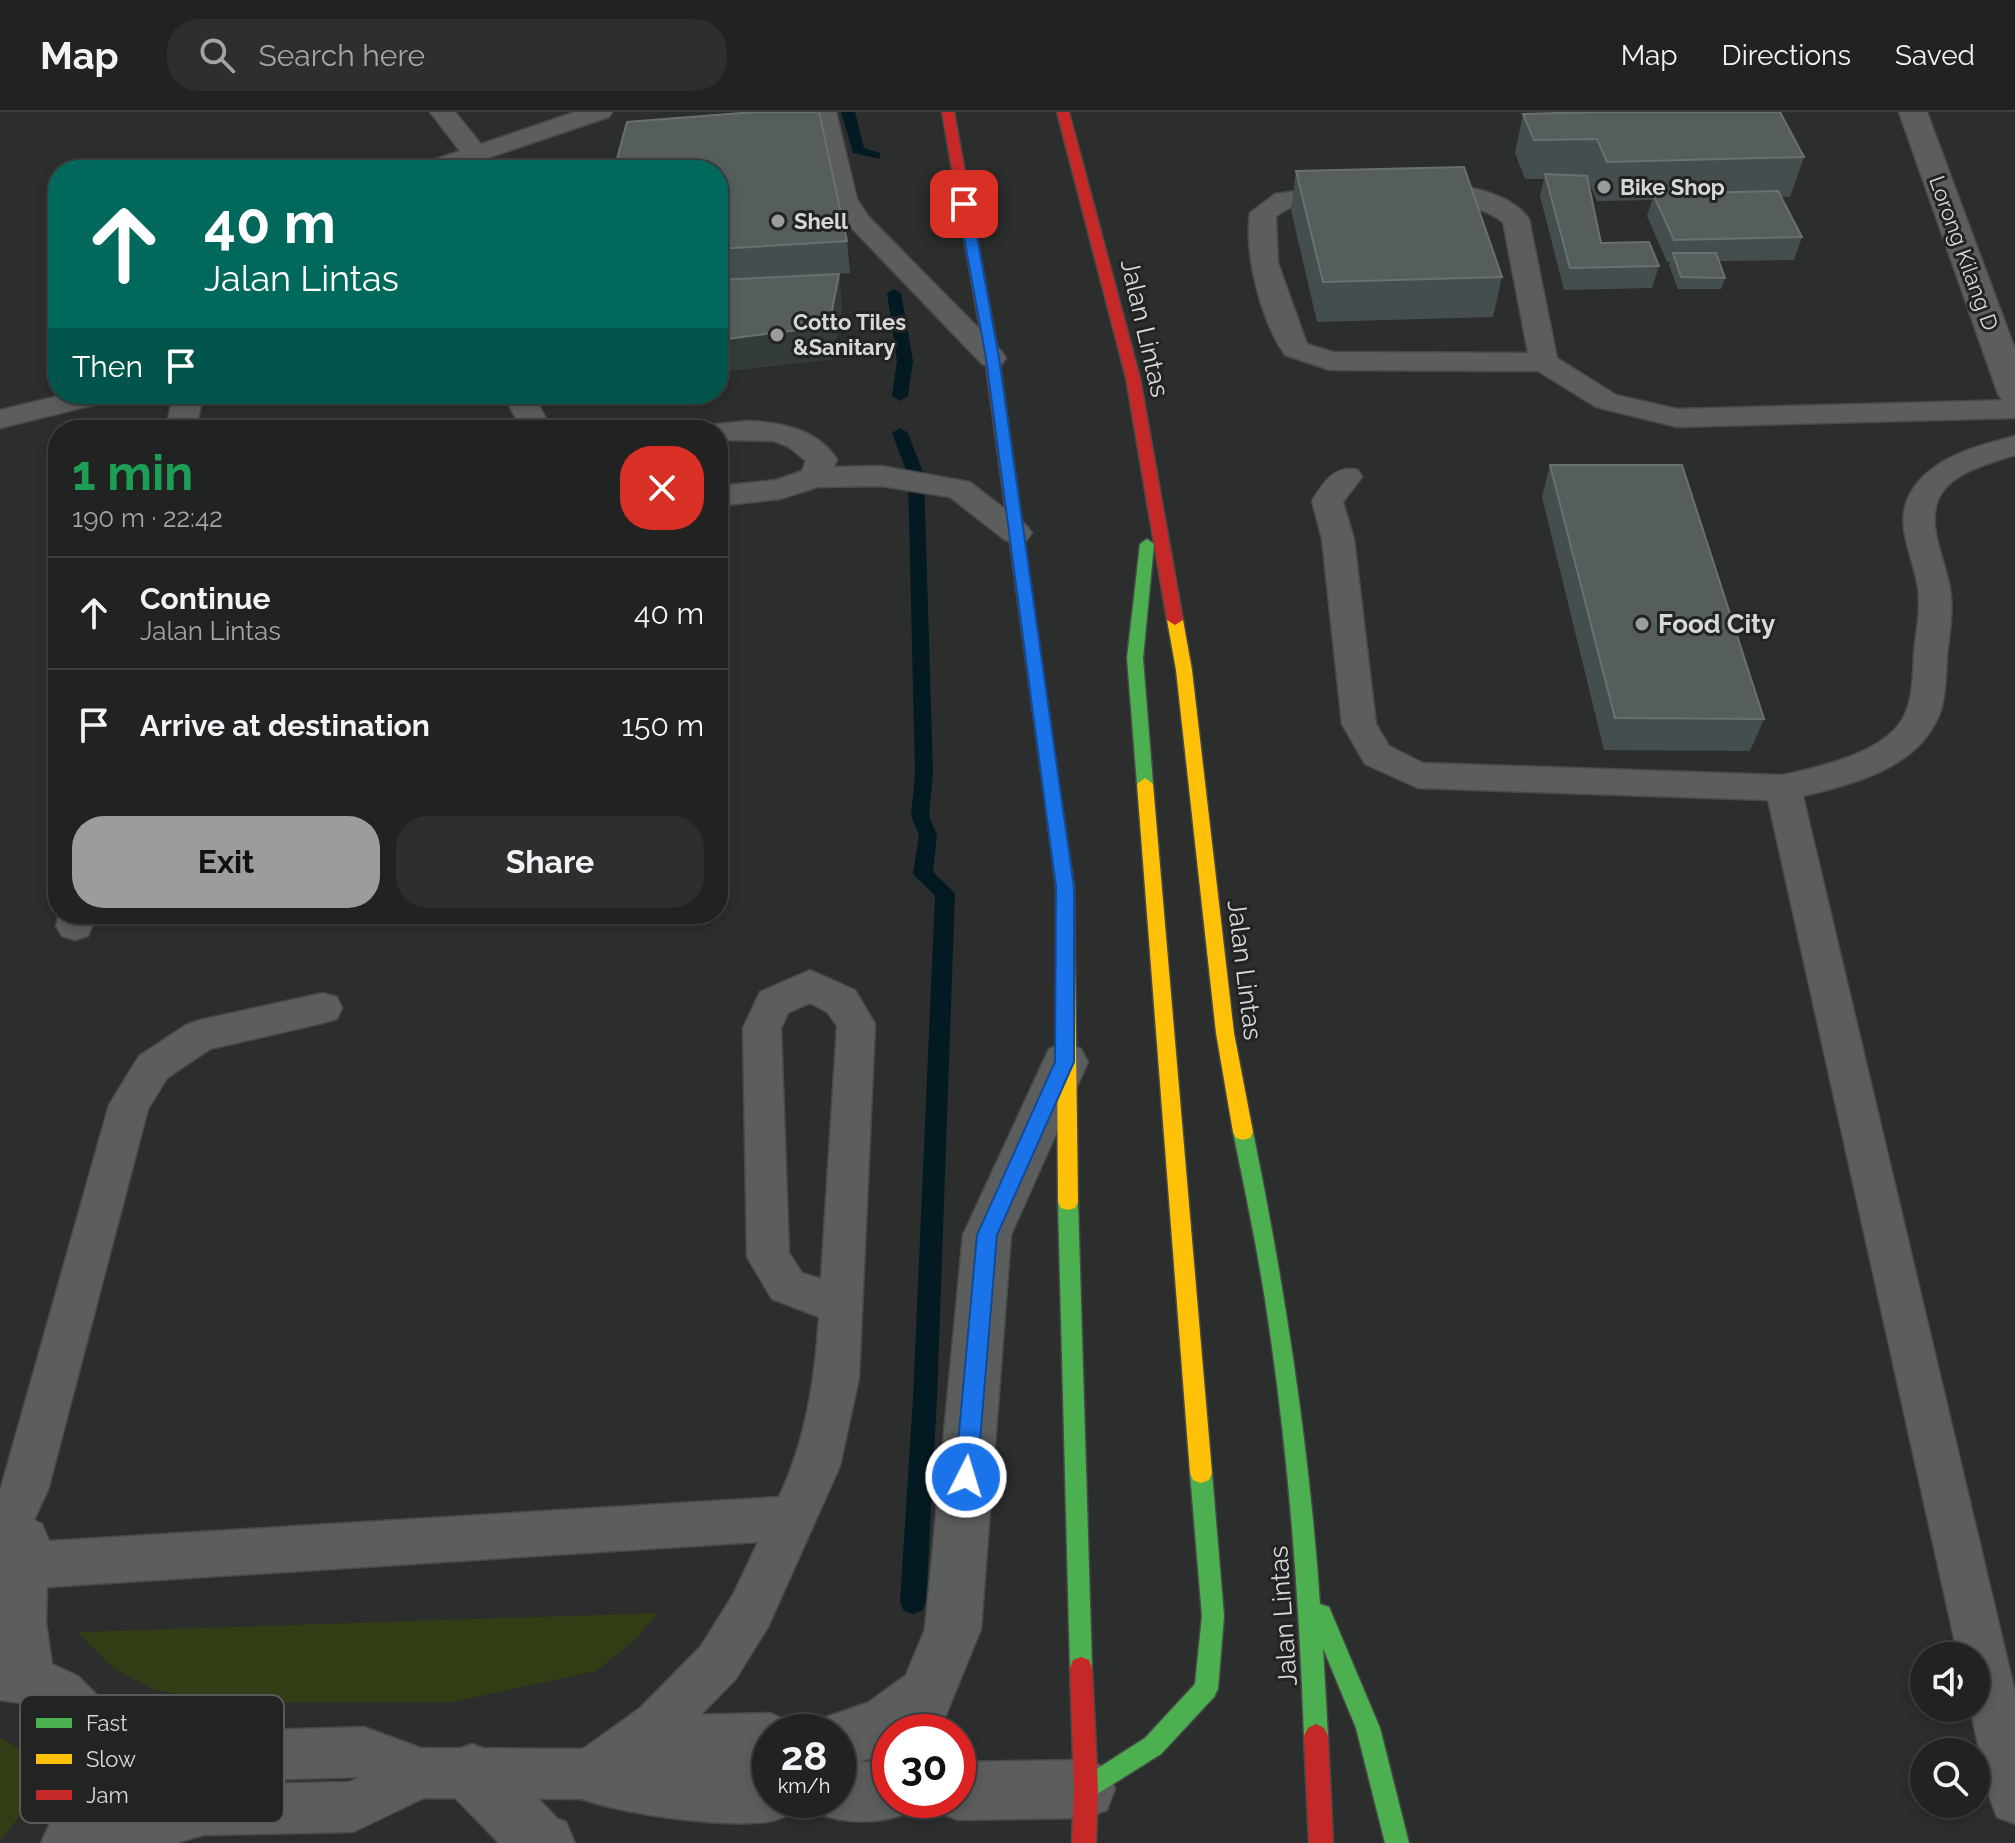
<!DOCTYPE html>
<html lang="en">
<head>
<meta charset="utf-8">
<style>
	:root { --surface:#212222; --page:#2d2f2f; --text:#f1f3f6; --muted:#a2a4a5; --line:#3e3f40; --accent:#9b9d9c }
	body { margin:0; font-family:Raleway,sans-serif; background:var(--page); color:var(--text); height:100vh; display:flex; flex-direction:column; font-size:30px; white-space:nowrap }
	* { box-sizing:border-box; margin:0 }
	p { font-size:26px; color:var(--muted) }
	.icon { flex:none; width:44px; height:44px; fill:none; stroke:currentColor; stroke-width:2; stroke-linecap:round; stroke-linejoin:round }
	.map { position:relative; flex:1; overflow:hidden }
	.drawer { position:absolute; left:48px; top:308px; width:680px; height:504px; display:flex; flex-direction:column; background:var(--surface); border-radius:32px; box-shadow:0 4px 12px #0003,0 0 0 2px var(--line) }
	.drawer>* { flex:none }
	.banner { position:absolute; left:48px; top:48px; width:680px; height:244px; border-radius:32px; box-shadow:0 4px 12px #0003,0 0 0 2px var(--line); background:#00695c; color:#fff; overflow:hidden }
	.fabs { position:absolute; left:1910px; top:1530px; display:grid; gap:16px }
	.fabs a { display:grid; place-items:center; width:80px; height:80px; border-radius:50%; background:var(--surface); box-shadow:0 4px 12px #0003,0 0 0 2px var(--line); font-size:40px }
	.speed { position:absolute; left:752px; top:1602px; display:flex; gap:16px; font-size:40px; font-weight:700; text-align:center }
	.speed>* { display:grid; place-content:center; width:104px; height:104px; border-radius:50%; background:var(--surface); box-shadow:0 4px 12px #0003,0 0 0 2px var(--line); line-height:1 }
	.speed small { font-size:20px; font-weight:400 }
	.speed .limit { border:12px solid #d22; background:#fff; color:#111 }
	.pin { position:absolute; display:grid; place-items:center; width:68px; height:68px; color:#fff; margin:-34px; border-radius:16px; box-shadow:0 4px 12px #0006 }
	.me { position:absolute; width:88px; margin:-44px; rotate:5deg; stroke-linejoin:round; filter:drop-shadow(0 0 6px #0008) }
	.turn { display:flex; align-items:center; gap:28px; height:168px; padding:0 24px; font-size:36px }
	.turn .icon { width:104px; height:104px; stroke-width:2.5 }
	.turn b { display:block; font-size:56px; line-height:68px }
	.then { display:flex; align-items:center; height:76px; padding:0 24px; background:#0003; gap:16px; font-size:30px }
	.round { display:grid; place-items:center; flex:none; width:84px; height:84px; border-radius:32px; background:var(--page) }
	.headline { display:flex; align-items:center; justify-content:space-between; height:136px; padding:0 24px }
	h1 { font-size:48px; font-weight:700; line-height:60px; color:#1e9e55 }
	.primary-button { display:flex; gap:16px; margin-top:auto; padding:16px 24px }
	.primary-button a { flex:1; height:92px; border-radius:32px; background:var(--accent); color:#111; font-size:32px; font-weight:700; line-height:92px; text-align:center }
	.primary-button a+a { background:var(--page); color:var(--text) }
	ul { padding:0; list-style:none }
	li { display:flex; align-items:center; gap:24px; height:112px; padding:0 24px; border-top:2px solid var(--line) }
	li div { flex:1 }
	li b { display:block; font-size:30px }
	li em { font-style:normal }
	header { display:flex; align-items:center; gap:48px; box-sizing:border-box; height:112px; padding:0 40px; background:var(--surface); border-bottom:2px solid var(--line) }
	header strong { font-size:38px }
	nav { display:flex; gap:44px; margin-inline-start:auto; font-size:28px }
	.search { width:560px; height:72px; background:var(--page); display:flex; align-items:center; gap:20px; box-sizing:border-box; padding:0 28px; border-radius:32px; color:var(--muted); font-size:30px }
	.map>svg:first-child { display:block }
	.green { fill:#323d15 }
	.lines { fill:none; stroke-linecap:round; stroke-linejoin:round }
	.stream { fill:#041a22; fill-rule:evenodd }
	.lane-casing { stroke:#474948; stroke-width:3 }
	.street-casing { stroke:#474948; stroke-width:3 }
	.fast-casing { stroke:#474948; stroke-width:3 }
	.slow-casing { stroke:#474948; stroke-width:3 }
	.jam-casing { stroke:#474948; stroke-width:3 }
	.lane { fill:#5c5d5d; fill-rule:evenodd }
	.street { fill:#5c5d5d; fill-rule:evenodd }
	.fast { fill:#4caf50; fill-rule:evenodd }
	.slow { fill:#ffc107; fill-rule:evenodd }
	.jam { fill:#c62828; fill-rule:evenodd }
	.wall { fill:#454e4e }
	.shaded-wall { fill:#343b3b }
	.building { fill:#555d5d; stroke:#697170; stroke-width:2 }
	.route { fill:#1a73e8; stroke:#114b97; stroke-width:2 }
	.poi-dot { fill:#9b9d9c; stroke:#222423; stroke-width:3 }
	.labels { text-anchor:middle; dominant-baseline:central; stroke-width:6; stroke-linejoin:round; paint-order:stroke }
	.far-poi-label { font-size:22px; font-weight:bold; fill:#d7d9d8; stroke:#222423; text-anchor:start }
	.far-street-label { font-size:22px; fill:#d7d9d8; stroke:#222423 }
	.street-label { font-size:26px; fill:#d7d9d8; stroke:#222423 }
	.poi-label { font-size:26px; font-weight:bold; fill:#d7d9d8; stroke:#222423; text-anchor:start }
	.key { fill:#222423; stroke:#585a59; stroke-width:2 }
	.key-label { font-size:22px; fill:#d7d9d8 }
</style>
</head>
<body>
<header>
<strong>Map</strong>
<div class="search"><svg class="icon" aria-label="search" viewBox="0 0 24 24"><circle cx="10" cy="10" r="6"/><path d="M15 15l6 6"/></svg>Search here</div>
<nav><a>Map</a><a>Directions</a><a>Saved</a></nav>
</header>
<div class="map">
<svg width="2015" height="1731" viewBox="0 0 2015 1731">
	<rect width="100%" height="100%" fill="#2c2d2d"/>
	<g class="green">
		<path d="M657 1501 636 1527 596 1559 453 1590 229 1591 155 1578 115 1557 78 1520Z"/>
		<path d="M0 1626C53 1650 31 1695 0 1728Z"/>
	</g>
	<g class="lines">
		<g class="stream">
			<path d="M841 0H855L864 36 880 41V47L853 41Z"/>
			<path d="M894 177 901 181 913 249 908 284 900 289 892 284 897 249 887 181Z"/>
			<path d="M900 316 908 321 924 363 933 662 929 704 937 723 933 760 955 781 937 1286 926 1490 922 1499 913 1502 904 1499 900 1490 913 1286 935 784 913 762 919 723 911 704 915 662 908 363 892 321Z"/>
		</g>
		<g class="lane-casing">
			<g id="lane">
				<path d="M430 0H455L481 32 575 0H612L609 5 452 58H414L418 53 460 39Z"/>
				<path d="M812 0H836L857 87 868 104 1002 240 1006 246 1002 252 992 255 982 252 845 109 831 87Z"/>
				<path d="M1343 73 1352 75 1356 81 1352 87 1291 95 1276 104 1278 151 1307 232 1333 240 1528 241 1503 110C1471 87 1449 96 1415 88L1411 82 1415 76C1448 68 1508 77 1529 107L1557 246 1616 283 1677 297 2015 288V306L1677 315 1596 295 1538 259 1330 258 1285 243C1261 209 1244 142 1250 101L1275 82Z"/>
				<path d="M67 282H119L114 288 0 316V298Z"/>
				<path d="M173 282H203L196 318H166Z"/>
				<path d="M503 282H533L552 318H522Z"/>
				<path d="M747 309C781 310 817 317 837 347L834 355 881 354 970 370 1027 414 1032 421 1027 428 1016 431 1005 428 950 385 881 374 818 375 780 387 718 394V374L776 368 802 359 806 349 789 335 774 329 718 328V318H704L708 313Z"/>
				<path d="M2015 324V343C1990 351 1949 361 1938 388 1927 417 1946 449 1950 477 1954 499 1949 522 1947 544 1946 562 1946 581 1941 598 1922 655 1854 672 1803 684L2015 1580V1712L1997 1705 1990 1687 1970 1596H1976V1544H1958L1768 688 1418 676 1365 652 1342 612 1322 427 1312 389C1323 371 1335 352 1358 358L1362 365 1343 390 1354 427 1376 612 1389 634 1423 651 1783 663C1819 655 1889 640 1905 602 1913 584 1913 562 1914 542 1916 520 1921 498 1918 476 1914 447 1895 415 1908 386 1927 346 1976 334 2015 324Z"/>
				<path d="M59 802H97L88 824 75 828 62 824 56 814Z"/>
				<path d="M810 858 855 878 875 912 859 1266 840 1354 768 1515 735 1568 674 1630 609 1680 591 1687 424 1686 353 1720 204 1723 176 1731H41C57 1694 88 1642 52 1607 46 1601 40 1595 32 1593 22 1590 10 1590 0 1588V1379L109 993 139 944 186 913 200 908 323 881 337 885 342 896 337 907 323 911 210 937 167 966 148 997 48 1378 34 1408 42 1412 49 1429 779 1385C806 1328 815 1267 819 1205L772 1187 747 1145 743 916 760 880ZM810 891 827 900 837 914 821 1167 802 1161 789 1141 781 916 788 901ZM758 1430 734 1481 701 1534 640 1596 583 1637 421 1636 364 1615 192 1620 131 1603 97 1583 78 1564 52 1552 46 1511 47 1475ZM118 1649 192 1670 359 1665 350 1670 204 1673 108 1698 116 1674Z"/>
			</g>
		</g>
		<g class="street-casing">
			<g id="street">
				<path d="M1899 0H1927L2015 237V292L2003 289 1998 282Z"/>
				<path d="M1065 931 1081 937 1088 950 1011 1123 981 1517 946 1603 923 1620H890V1640L859 1650H890V1688H915L911 1700C881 1712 847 1713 817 1701L812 1688H838V1620H813L818 1608 869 1590 906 1563 925 1517 963 1123 1049 937Z"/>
				<path d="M770 1601 790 1610 795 1620H770V1688H796L791 1702C783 1705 775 1709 767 1710 718 1716 615 1701 570 1683L562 1662 570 1641 682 1603Z"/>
				<path d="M472 1632 493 1640 558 1707 566 1710 575 1731H499L451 1682 443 1661 451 1640Z"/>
				<path d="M1086 1648 1107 1656 1115 1677 1107 1698 1086 1706 958 1708 937 1700 933 1688H958V1650Z"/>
			</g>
		</g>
		<g class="fast-casing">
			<g id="fast">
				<path d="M1147 427 1154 432 1143 546 1153 672 1145 678 1137 672 1127 546 1140 432Z"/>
				<path d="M1243 1012 1250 1014 1253 1020C1285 1177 1309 1333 1320 1492L1329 1495 1380 1616 1409 1731H1385L1356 1616 1323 1536 1328 1624 1324 1632 1316 1636 1308 1632 1304 1624C1299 1480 1288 1336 1266 1194 1257 1135 1245 1078 1233 1020L1236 1014Z"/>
				<path d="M1068 1082 1075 1084 1078 1090 1092 1556 1089 1564 1081 1567 1073 1564 1070 1556 1058 1090 1061 1084Z"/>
				<path d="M1201 1351 1209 1354 1212 1361 1224 1504 1218 1577 1214 1585 1161 1642 1086 1689 1078 1685 1074 1677 1078 1669 1145 1626 1195 1572 1202 1504 1190 1361 1193 1354Z"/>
			</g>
		</g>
		<g class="slow-casing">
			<g id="slow">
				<path d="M1175 503 1183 508 1192 558 1234 921 1253 1020 1250 1026 1243 1028 1236 1026 1233 1020 1216 921 1176 558 1167 508Z"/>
				<path d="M1145 666 1153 672 1212 1361 1209 1368 1201 1371 1193 1368 1190 1361 1137 672Z"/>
				<path d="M1052 676 1060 682 1074 775 1078 1090 1075 1096 1068 1098 1061 1096 1058 1090 1056 775 1044 682Z"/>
			</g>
		</g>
		<g class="jam-casing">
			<g id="jam">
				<path d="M942 0H954L999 246 1060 682 1052 688 1044 682 985 246Z"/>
				<path d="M1057 0H1069L1140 266 1183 508 1175 513 1167 508 1126 266Z"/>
				<path d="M1081 1545 1089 1548 1092 1556 1098 1677 1096 1731H1072L1074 1677 1070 1556 1073 1548Z"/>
				<path d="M1316 1612 1324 1616 1328 1624 1333 1731H1309L1304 1624 1308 1616Z"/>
			</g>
		</g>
		<use href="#lane" class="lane"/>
		<use href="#street" class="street"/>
		<use href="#fast" class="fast"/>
		<use href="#slow" class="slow"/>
		<use href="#jam" class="jam"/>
	</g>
	<g class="wall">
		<path d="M754 0H819L847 129 850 161 781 165 839 162 842 194 832 247 718 260V58H614L627 10Z"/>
		<path d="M1523 2 1804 45 1790 85H1781L1802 125 1794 148 1719 149 1725 166 1721 177H1678L1669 153 1670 150H1667L1647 104 1652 88 1597 89 1588 68 1601 131 1659 154 1652 176 1564 178 1540 84 1544 67H1525L1515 41Z"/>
		<path d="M1296 59 1502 165 1493 205 1317 210 1291 98Z"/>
		<path d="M1550 353 1764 607 1750 639 1604 638 1542 385Z"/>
	</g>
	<path class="shaded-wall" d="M839 162 842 194 832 247 718 260V228Z"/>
	<g class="building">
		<path d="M754 0H819L847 129 718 137V58H658V56L614 58 627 10Z"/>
		<path d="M1594 0H1780L1804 45 1607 50 1597 27 1534 28 1523 2Z"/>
		<path d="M1464 55 1502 165 1323 170 1296 59Z"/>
		<path d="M1545 62 1587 64 1601 131 1649 130 1659 154 1570 156Z"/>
		<path d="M1778 79 1802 125 1674 128 1653 82Z"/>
		<path d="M1673 141H1716L1725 166 1681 165Z"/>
		<path d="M839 162 829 214 718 228V168Z"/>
		<path d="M1550 353H1682L1764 607 1615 606Z"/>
	</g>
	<path class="route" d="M964 88 971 92 999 246 1074 775V950L997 1123 977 1365 974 1373 966 1376 959 1373 955 1365 977 1123 1055 950 1056 775 986 246 958 92Z"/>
	<g class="poi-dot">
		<circle cx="1604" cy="75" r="8"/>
		<circle cx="778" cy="109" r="8"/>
		<circle cx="777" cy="223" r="8"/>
		<circle cx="1642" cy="512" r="8"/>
	</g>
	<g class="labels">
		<g class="far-poi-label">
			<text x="1620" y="75">Bike Shop</text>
			<text x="794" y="109">Shell</text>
			<text x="793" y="210">Cotto Tiles<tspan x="793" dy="25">&amp;Sanitary</tspan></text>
		</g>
		<g class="far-street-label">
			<text transform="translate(1964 141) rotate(70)">Lorong Kilang D</text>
		</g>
		<g class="street-label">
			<text transform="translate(1145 216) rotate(77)">Jalan Lintas</text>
			<text transform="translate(1245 858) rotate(83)">Jalan Lintas</text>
			<text transform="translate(1283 1504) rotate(-94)">Jalan Lintas</text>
		</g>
		<g class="poi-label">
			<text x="1658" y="512">Food City</text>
		</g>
	</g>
	<rect x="20" y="1583" width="264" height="128" rx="12" class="key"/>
	<rect x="36" y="1606" width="36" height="10" fill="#4caf50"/>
	<rect x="36" y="1642" width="36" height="10" fill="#ffc107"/>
	<rect x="36" y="1678" width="36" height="10" fill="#c62828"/>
	<g class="key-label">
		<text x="86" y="1619">Fast</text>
		<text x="86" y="1655">Slow</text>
		<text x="86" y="1691">Jam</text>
	</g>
</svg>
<div class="fabs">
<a><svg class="icon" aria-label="sound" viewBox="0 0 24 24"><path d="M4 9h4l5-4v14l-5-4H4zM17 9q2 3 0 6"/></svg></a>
<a><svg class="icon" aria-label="search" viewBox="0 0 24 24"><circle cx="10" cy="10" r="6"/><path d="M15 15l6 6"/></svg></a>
</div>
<div class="speed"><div>28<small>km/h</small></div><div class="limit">30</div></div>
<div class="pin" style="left:964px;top:92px;background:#d93025"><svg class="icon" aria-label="arrive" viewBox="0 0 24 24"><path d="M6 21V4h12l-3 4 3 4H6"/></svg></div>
<svg class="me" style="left:966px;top:1365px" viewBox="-20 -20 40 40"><circle r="17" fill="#1a73e8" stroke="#fff" stroke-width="3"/><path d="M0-11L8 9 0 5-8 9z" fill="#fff"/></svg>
<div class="banner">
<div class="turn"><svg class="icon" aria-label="ahead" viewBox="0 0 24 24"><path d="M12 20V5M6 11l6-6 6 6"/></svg><div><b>40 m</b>Jalan Lintas</div></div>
<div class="then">Then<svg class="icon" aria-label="arrive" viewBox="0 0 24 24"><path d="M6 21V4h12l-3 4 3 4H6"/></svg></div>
</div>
<section class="drawer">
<div class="headline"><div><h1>1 min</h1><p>190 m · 22:42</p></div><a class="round" style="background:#d93025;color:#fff"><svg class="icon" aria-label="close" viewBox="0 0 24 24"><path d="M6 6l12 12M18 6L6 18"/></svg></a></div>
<ul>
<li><svg class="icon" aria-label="ahead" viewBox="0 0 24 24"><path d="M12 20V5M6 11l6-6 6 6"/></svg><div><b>Continue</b><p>Jalan Lintas</p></div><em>40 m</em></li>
<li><svg class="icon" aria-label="arrive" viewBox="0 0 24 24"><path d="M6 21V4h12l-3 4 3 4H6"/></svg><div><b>Arrive at destination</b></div><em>150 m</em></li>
</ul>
<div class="primary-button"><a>Exit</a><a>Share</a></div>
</section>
</div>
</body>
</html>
